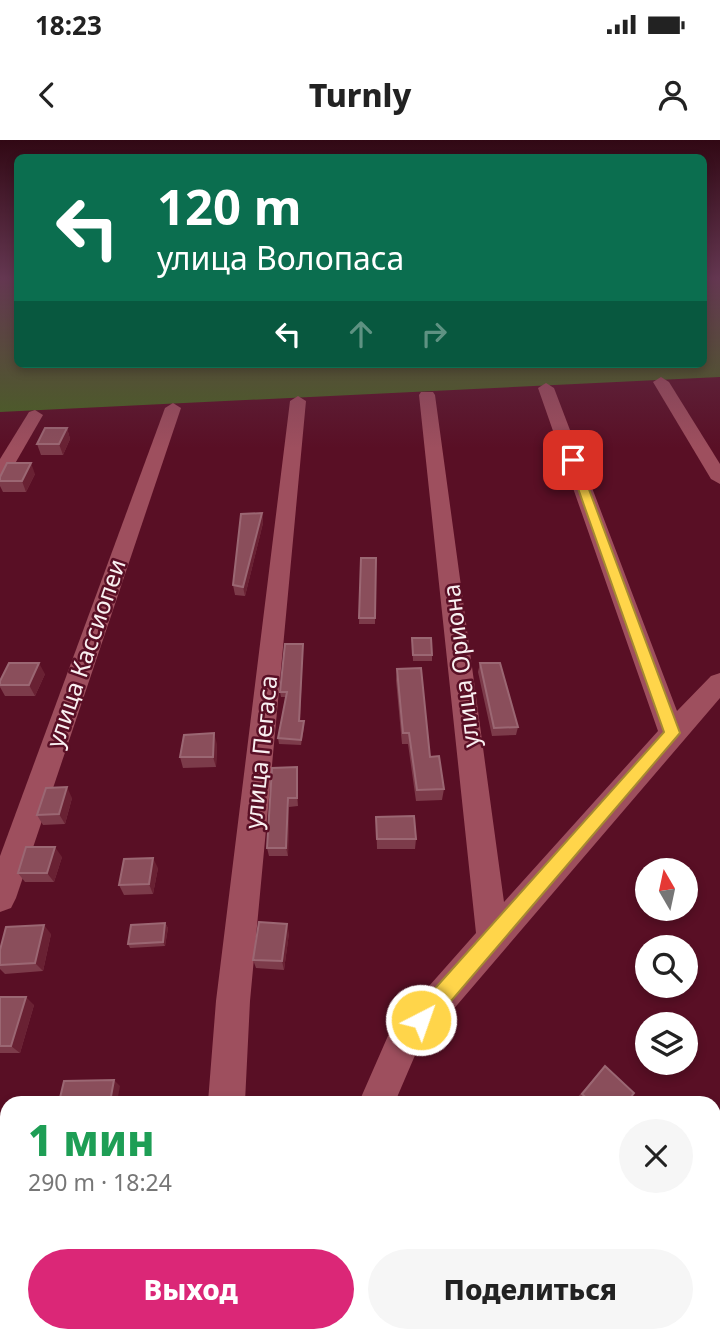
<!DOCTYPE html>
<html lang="ru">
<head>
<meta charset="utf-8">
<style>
	:root { --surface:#fff; --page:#f6f6f6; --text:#222; --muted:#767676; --accent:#db2777 }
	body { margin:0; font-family:"Noto Sans",sans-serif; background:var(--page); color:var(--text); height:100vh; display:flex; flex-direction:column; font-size:26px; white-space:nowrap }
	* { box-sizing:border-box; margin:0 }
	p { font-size:23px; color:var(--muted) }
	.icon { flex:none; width:38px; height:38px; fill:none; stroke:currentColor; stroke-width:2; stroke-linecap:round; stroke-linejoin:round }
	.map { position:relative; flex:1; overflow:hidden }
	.details { position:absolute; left:0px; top:956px; width:721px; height:247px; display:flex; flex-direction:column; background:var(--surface); border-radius:21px 21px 0 0; box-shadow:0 4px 10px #0003 }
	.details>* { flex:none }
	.banner { position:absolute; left:14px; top:14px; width:693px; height:214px; border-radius:10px; box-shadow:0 4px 10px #0003; background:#0b6e4f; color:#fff; overflow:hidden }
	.needle { width:46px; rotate:351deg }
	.controls { position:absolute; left:635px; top:718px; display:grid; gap:14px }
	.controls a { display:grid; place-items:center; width:63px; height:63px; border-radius:50%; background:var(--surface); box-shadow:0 4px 10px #0003; font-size:35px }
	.pin { position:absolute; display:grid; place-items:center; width:60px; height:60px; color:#fff; margin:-30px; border-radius:14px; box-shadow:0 4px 10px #0006 }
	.me { position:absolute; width:77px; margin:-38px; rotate:41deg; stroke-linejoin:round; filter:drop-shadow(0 0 5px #0008) }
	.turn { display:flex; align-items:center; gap:24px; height:147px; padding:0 28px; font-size:32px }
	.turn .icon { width:91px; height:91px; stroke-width:2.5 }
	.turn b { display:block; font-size:49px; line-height:60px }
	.lanes { display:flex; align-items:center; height:66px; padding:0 28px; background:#0003; justify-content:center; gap:35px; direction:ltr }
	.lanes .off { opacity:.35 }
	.round { display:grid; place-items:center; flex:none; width:74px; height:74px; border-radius:37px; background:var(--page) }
	.head { display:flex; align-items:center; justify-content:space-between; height:119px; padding:0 28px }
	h1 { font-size:42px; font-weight:800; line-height:52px; color:#1e9e55 }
	.action { display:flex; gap:14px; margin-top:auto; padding:14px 28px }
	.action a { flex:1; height:80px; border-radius:42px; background:var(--accent); color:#fff; font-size:28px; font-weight:800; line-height:80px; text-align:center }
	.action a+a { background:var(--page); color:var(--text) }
	.status { display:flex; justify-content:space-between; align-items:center; height:49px; padding:0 35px; background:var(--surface); direction:ltr }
	.status svg { height:19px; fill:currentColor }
	header { display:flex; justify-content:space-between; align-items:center; height:91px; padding:0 28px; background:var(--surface); font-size:32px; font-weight:800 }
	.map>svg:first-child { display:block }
	.forest { fill:#476321 }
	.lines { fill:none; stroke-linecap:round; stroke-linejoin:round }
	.minor { fill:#9e4f5e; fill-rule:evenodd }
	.wall { fill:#7c3b4a }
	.shaded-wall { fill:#692133 }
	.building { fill:#8a4e5b; stroke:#9b6773; stroke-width:2 }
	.route { fill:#ffd54a; stroke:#a68a30; stroke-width:2 }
	.labels { text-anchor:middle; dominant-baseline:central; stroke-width:5; stroke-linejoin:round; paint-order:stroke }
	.street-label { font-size:24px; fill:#f8eff0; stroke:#590f25 }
</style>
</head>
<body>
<div class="status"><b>18:23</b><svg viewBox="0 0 49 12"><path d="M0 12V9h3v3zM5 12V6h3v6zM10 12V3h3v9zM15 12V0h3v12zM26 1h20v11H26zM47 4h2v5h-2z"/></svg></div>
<header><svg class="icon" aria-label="back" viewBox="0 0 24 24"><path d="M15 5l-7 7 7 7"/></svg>Turnly<svg class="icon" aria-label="person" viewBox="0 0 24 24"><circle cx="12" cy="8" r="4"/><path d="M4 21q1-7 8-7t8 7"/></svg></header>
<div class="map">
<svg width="720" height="1202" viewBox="0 0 720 1202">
	<rect width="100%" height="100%" fill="#590f25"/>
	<path class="forest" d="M0 139H17L18 224H704V139H720V237L0 272Z"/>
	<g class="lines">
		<g class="minor">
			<path d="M661 237 669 242 720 324V344L711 339 653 242Z"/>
			<path d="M546 243 554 248 677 571 711 536 720 533V558L416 913 395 962H359L391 889 476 793 419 255 421 252H433L435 255 504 762 658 591 538 248Z"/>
			<path d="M298 256 306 261 250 861 245 962H208L216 861 290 261Z"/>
			<path d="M173 263 181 268 16 758 11 768 0 772V716L165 268Z"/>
			<path d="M35 270 43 275 9 334 0 339V319L29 272Z"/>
			<path d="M720 1062V1102L714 1103V1063Z"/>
			<path d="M720 1147V1202H682L685 1195H714V1150Z"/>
			<path d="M0 1172H7V1195H29L26 1202H0Z"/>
		</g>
	</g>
	<g class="wall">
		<path d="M67 288 70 299 63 315H41L37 304Z"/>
		<path d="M35 334 26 352H3L0 346V337Z"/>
		<path d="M262 373 263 383 245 456 235 455 233 445Z"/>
		<path d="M361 418H376L375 484H359Z"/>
		<path d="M412 498 432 515V521H413Z"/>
		<path d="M303 504 300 581H304V587L301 605 279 604 278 598 286 557H281L280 552Z"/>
		<path d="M480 523 518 587 516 595 492 596 478 532Z"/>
		<path d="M397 529 430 617 444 649 442 660 416 661 408 604H402L396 540Z"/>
		<path d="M45 534 35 556H5L0 547V541Z"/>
		<path d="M217 604 216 627 183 628 180 617Z"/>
		<path d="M298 636V666L289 667 288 716H269L267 708Z"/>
		<path d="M72 658 65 684 43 685 37 675Z"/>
		<path d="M376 677 416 699 415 709H377Z"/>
		<path d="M62 717 54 742H25L18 733Z"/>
		<path d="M158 728 153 754 124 755 119 745Z"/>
		<path d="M165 783 168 788 165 806 130 808 128 804Z"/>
		<path d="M289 793 284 830 256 828 253 820Z"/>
		<path d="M51 794 43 831 5 834 0 829V810Z"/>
		<path d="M0 857 34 865 20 913H0Z"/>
		<path d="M605 926 627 962H579L576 959Z"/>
		<path d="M487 1195H531L508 1202H488Z"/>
	</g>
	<g class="shaded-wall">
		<path d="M67 288 70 299 63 315 59 304Z"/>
		<path d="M31 323 35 334 26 352 22 341Z"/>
		<path d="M262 373 263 383 245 456 243 447Z"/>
		<path d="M39 523 45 534 35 556 29 545Z"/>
		<path d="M304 581V587L301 605V600Z"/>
		<path d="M214 593 217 604 216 627 213 617Z"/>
		<path d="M297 627 298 636V666L297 658Z"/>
		<path d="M67 647 72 658 65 684 59 674Z"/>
		<path d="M288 658 289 667 288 716 286 708Z"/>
		<path d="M55 707 62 717 54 742 47 733Z"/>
		<path d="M153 718 158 728 153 754 149 744Z"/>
		<path d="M165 783 168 788 165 806 163 802Z"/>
		<path d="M287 784 289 793 284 830 282 821Z"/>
		<path d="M44 785 51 794 43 831 35 823Z"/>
		<path d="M26 857 34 865 20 913 11 906Z"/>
		<path d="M114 940 120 946 117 962H110Z"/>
	</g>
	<g class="building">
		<path d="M45 288H67L59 304H37Z"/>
		<path d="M7 323H31L22 341H0V337Z"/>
		<path d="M262 373 243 447 233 445 241 374Z"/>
		<path d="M361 418H376L375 478H359Z"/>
		<path d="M412 498H431L432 515H413Z"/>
		<path d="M285 504H303L299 581H304L301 600 278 598 287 552H280Z"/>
		<path d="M9 523H39L29 545H0V541Z"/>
		<path d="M480 523H500L518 587 494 588Z"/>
		<path d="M421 528 430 617 439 616 444 649 417 650 409 593H403L397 529Z"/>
		<path d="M214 593 213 617H180L184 595Z"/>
		<path d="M297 627V658H288L286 708H267L272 628Z"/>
		<path d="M67 647 59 674 37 675 46 648Z"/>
		<path d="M414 676 416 699H377L376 677Z"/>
		<path d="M26 707H55L47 733H18Z"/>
		<path d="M153 718 149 744 119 745 124 719Z"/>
		<path d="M259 782 287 784 282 821 253 820Z"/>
		<path d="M165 783 163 802 128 804 131 785Z"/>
		<path d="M44 785 35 823 0 825V810L6 787Z"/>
		<path d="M0 857H26L11 906H0Z"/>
		<path d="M605 926 634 953 627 962H591L582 954Z"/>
		<path d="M114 940 110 962H59L64 941Z"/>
		<path d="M491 1195H531L508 1202H492Z"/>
	</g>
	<linearGradient id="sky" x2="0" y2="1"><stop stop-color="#310814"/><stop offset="0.45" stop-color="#643751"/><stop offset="1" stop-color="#643751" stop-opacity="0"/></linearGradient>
	<rect width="720" height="308" fill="url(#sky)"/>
	<path class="route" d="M573 317 578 320 680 593 428 888 421 891 413 888 410 880 413 873 664 592 568 320Z"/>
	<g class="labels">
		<g class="street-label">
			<text transform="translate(85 513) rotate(-71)">улица Кассиопеи</text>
			<text transform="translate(460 526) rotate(-97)">улица Ориона</text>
			<text transform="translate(260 612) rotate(-84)">улица Пегаса</text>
		</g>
	</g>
</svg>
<div class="controls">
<a><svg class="needle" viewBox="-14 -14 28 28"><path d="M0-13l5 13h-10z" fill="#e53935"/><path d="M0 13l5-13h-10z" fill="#767676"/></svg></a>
<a><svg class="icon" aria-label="search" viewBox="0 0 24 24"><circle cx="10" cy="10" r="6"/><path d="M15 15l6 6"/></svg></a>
<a><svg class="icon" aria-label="layers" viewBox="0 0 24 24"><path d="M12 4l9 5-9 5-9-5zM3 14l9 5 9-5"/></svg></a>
</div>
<div class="pin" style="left:573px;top:320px;background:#d93025"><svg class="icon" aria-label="arrive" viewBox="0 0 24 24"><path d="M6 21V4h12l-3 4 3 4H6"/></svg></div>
<svg class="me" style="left:421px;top:880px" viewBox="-20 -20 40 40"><circle r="17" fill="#ffd54a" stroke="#fff" stroke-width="3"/><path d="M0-11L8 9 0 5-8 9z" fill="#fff"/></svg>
<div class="banner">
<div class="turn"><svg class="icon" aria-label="left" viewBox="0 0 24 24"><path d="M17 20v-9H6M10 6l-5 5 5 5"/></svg><div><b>120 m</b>улица Волопаса</div></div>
<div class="lanes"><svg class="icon" aria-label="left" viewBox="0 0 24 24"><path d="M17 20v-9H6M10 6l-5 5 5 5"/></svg><svg class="icon off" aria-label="ahead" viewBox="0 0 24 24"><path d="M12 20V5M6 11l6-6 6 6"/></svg><svg class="icon off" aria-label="right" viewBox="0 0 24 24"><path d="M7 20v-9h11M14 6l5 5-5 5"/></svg></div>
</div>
<section class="details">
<div class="head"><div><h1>1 мин</h1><p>290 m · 18:24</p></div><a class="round"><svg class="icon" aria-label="close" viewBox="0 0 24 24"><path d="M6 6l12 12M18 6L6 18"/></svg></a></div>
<div class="action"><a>Выход</a><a>Поделиться</a></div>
</section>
</div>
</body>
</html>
